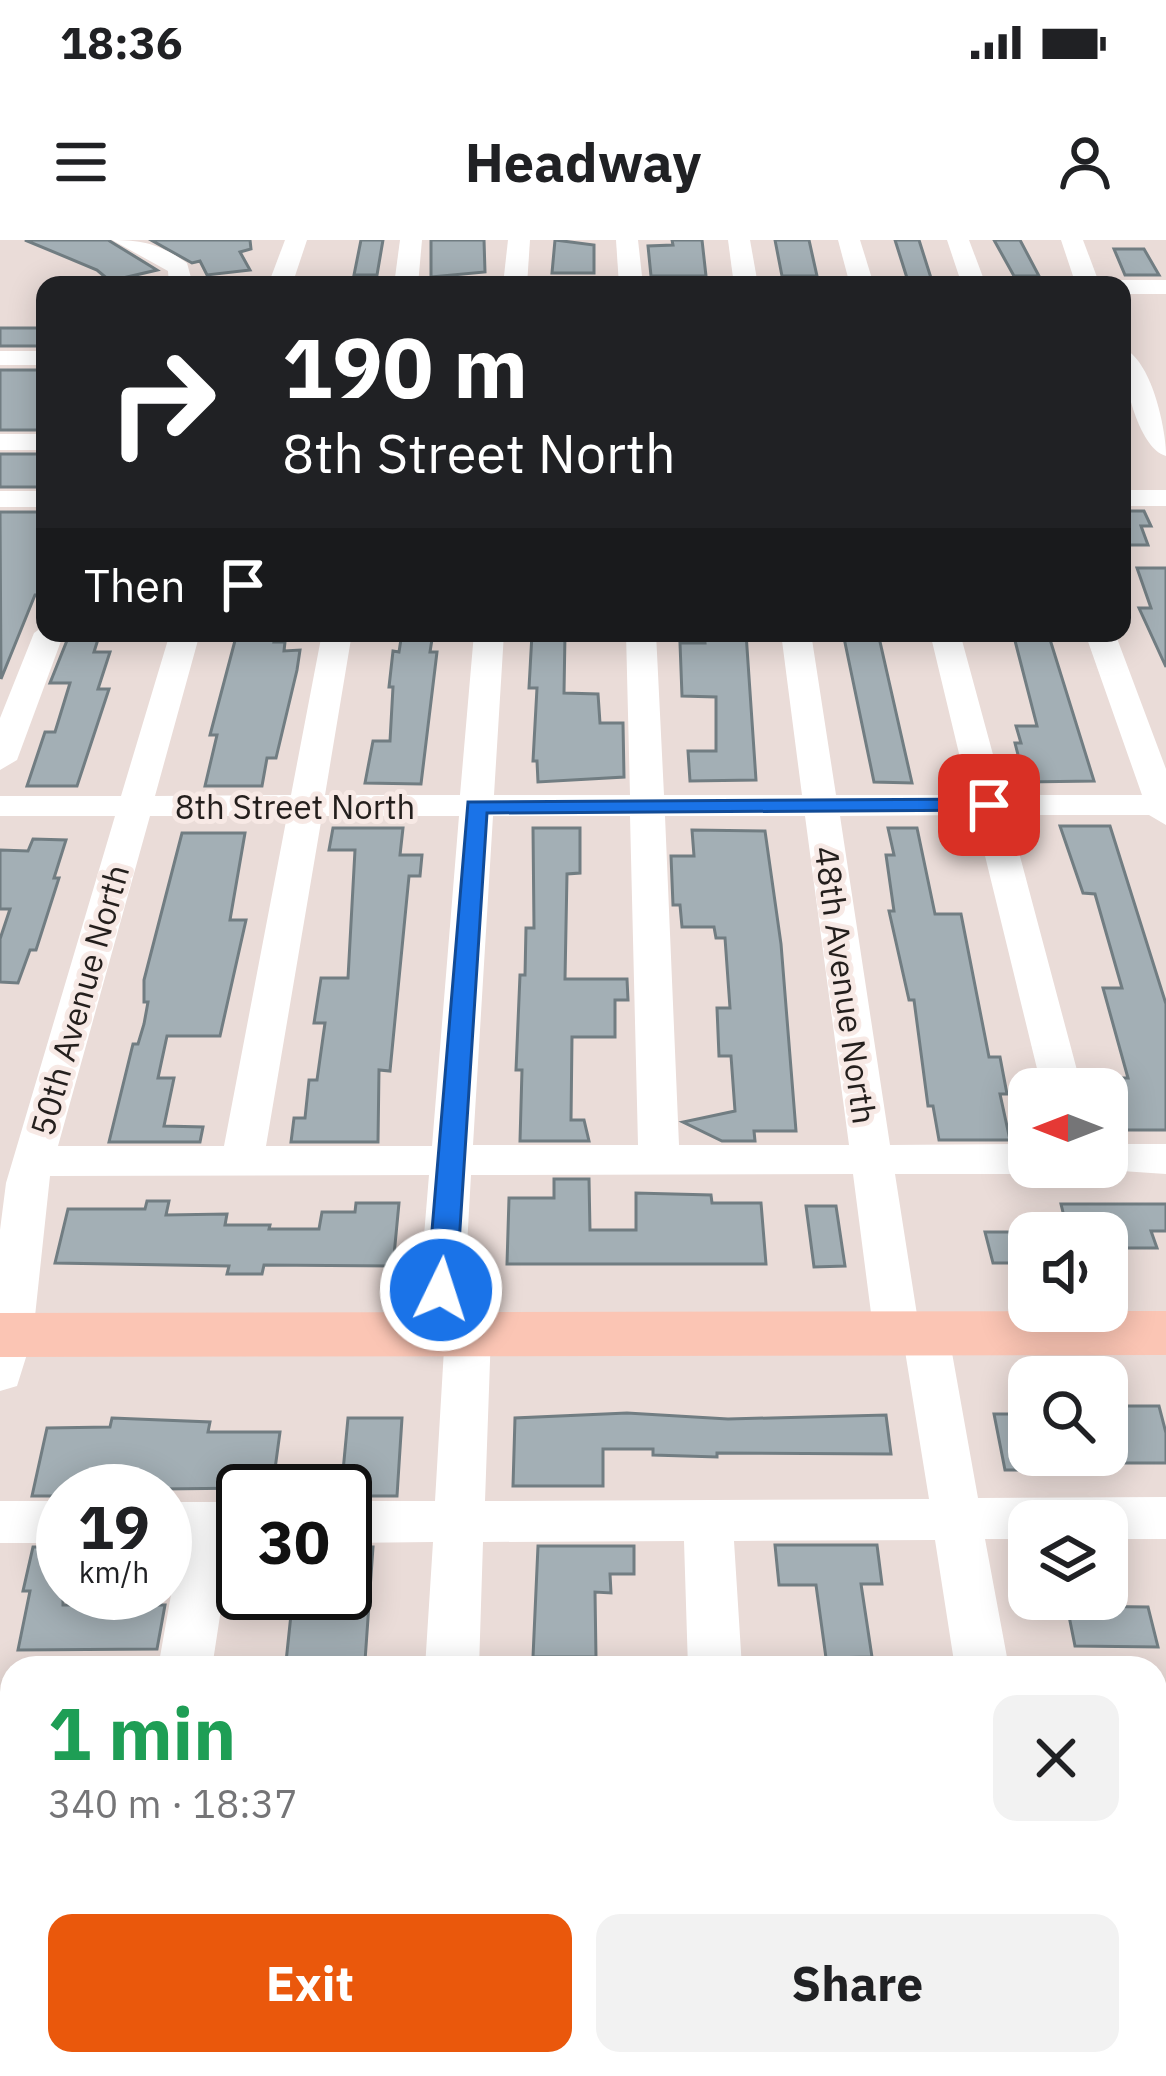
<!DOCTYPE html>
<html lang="en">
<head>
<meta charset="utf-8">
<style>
	:root { --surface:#fff; --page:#f2f2f2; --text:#202124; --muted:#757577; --accent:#ea580c }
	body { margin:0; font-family:"IBM Plex Sans",sans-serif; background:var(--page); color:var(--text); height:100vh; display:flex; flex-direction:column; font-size:45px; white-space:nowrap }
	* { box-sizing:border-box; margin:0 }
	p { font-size:39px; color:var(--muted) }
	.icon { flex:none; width:66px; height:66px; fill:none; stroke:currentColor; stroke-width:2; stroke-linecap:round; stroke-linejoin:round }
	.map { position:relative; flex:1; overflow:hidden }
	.panel { position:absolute; left:0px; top:1416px; width:1167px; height:420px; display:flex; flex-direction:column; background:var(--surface); border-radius:36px 36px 0 0; box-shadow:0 6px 30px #0003 }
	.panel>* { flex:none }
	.hud { position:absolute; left:36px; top:36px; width:1095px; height:366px; border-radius:24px; box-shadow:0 6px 30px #0003; background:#202124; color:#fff; overflow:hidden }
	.needle { width:78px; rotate:270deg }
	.controls { position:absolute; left:1008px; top:828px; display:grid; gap:24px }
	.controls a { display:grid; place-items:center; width:120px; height:120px; border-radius:24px; background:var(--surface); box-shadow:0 6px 30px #0003; font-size:60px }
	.speed { position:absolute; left:36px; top:1224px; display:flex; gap:24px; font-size:60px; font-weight:700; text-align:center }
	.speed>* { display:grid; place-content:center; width:156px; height:156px; border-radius:50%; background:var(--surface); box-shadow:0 6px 30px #0003; line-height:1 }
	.speed small { font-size:30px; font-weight:400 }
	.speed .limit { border:6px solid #111; border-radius:18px; background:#fff; color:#111 }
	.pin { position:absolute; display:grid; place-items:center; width:102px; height:102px; color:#fff; margin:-51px; border-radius:24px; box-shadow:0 6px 18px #0006 }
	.me { position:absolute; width:132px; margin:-66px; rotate:4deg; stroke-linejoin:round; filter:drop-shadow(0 0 9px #0008) }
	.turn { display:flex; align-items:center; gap:42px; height:252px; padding:0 48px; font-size:54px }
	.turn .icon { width:156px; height:156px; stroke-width:2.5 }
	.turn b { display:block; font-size:84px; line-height:102px }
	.then { display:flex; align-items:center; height:114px; padding:0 48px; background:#0003; gap:24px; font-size:45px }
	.round { display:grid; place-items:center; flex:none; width:126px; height:126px; border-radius:24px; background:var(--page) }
	.summary { display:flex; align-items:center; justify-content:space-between; height:204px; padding:0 48px }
	h1 { font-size:72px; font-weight:700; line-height:90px; color:#1e9e55 }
	.button { display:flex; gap:24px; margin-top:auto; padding:24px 48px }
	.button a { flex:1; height:138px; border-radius:24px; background:var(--accent); color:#fff; font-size:48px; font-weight:700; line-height:138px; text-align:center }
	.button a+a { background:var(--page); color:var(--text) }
	.status { display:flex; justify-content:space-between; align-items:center; height:84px; padding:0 60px; background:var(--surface); direction:ltr }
	.status svg { height:33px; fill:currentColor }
	header { display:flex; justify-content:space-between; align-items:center; height:156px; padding:0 48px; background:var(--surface); font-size:54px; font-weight:700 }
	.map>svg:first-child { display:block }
	.building { fill:#a3afb5; stroke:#717d82; stroke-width:3 }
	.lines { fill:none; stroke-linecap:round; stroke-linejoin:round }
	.minor { fill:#fff; fill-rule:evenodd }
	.major { fill:#fbc5b4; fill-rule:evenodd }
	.route { fill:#1a73e8; stroke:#114b97; stroke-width:3 }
	.labels { text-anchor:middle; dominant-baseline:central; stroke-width:10; stroke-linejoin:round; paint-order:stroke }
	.street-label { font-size:33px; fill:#241f1d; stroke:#f7e9e5 }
</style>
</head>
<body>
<div class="status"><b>18:36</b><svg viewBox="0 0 49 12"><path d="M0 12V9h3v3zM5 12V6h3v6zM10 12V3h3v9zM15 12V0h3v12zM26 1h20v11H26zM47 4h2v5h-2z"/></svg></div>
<header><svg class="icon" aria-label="menu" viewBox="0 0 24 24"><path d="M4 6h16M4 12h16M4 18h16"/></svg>Headway<svg class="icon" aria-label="person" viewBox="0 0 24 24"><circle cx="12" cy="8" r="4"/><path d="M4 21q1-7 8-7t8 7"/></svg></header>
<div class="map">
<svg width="1166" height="1836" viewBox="0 0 1166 1836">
	<rect width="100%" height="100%" fill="#eadcd8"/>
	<g class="building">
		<path d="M25 0H108L157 30 110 41 97 30Z"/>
		<path d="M151 0H250L251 9 240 12 250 30 207 35 200 21 192 23Z"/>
		<path d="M361 0H383L377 35H354Z"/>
		<path d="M431 0H484L485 32 431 37Z"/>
		<path d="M555 0 594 5V33H552Z"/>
		<path d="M672 0H702L706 36H651L648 6 673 5Z"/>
		<path d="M775 0H809L817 36H782Z"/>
		<path d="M895 0H919L931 38H907Z"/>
		<path d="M994 0H1020L1039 36H1014Z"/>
		<path d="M1114 9H1144L1159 35H1125Z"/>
		<path d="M0 88H45V92L38 106H0Z"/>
		<rect x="0" y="130" width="45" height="60"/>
		<rect x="0" y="214" width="45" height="33"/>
		<path d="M1122 271H1144L1151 286H1141L1148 305H1122Z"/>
		<path d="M0 272H45V344L40 355H35L1 439Z"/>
		<path d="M1137 328H1166V427L1139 368H1151Z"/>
		<path d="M70 393H100L94 412H110L98 449H109L77 546H27L45 492H55L70 443H50Z"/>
		<path d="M237 393H276L274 402H285L284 411 300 410 297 430 276 518H267L262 546H205L217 495H210Z"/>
		<path d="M402 393H433L430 412H437L421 544 365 543 373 501H390L393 447H389L393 411 399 412Z"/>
		<path d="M704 393H746L756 540 690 541 688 511H716V457L682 456 680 403H705Z"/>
		<path d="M843 393H878L912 543 874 542Z"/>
		<path d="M1013 393H1048L1094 541 1025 542 1015 503H1021L1016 486H1037Z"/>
		<path d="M532 394H565L564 453 598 454 600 483H623L624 537 538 542 537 521H533L537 448H529Z"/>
		<path d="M1060 586H1110L1166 764V890H1125L1110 838H1128L1103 748H1122L1095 654 1083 653Z"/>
		<path d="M333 588H403L400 615H422L420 636H409L390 831 379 830 378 902H291L294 878H305L309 840H317L325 783H314L321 738H348L355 610H329Z"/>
		<path d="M533 588H580V633L567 634 565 739H627L628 760H615V797H572L571 880H584L589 901H520L522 830H516L520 735H525L526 688H534Z"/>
		<path d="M888 588H917L935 674H961L989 817H1000L1007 854H1000L1010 900H939L933 866H928L914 760H909L889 671H894L886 615H894Z"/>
		<path d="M692 590 765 591 781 704 796 891H754L755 901H722L683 882 735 871 731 816H719L717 768H730L725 698H716L714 687H682L680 665H673L671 616H694Z"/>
		<path d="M182 593H245L230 680H246L220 796H167L158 838H174L164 886 203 887 200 902H109L133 804H138L144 784 148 762H144V740Z"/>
		<path d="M33 599 66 600 54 638H59L36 710H30L18 743 0 742V699L10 669H0V610L28 611Z"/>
		<path d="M554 939H589L590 990H636V953L711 955 712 963H761L766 1024H507L509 958H554Z"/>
		<path d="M147 961H169L166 975 227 974 225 985H270L269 989H319L322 972H355L356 963H399L393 1026 264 1025 262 1034H227L229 1026 55 1023 68 969H145Z"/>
		<path d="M1061 964H1166V991H1151L1157 1008H1113L1109 993H1068Z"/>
		<path d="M806 966H836L845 1026 814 1027Z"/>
		<path d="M985 992H1029V1023H993Z"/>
		<path d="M1107 1166H1159L1166 1193V1223H1107Z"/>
		<path d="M627 1173 728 1179 886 1175 891 1214 717 1213V1217L653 1215V1209H603V1246H513L515 1178Z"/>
		<path d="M994 1174H1029L1027 1230H1005Z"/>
		<path d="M112 1178 210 1182 208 1192H280L275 1229H249L248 1248 73 1250 63 1251V1256H32L47 1188 110 1187Z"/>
		<path d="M348 1178H402L397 1256H369L370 1242H342Z"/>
		<path d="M775 1305H877L882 1344H861L872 1417 826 1418 816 1345H779Z"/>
		<path d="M538 1306H634V1334H610L611 1353 595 1352 596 1417H533Z"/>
		<path d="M33 1307H63V1365H165L157 1409 18 1410 30 1351H23Z"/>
		<path d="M345 1307H373L365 1421 286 1422 292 1365H345Z"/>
		<path d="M1067 1366 1148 1367 1158 1407 1075 1406Z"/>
	</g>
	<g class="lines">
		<g class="minor">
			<path d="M112 0C144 0 161 5 187 23L193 45H169L168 31Z"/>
			<path d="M285 0H307L292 45H268Z"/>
			<path d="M400 0H422L418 45H394Z"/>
			<path d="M508 0H530L527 45H503Z"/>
			<path d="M616 0H638L643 45H619Z"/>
			<path d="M728 0H750L758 45H734Z"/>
			<path d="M838 0H860L874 45H850Z"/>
			<path d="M947 0H969L986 45H962Z"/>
			<path d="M1061 0H1083L1100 45H1076Z"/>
			<path d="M1122 40H1166V54H1122V45H1112Z"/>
			<path d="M1122 108C1151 118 1166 188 1166 216 1137 208 1122 135 1122 108Z"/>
			<rect x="0" y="111" width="45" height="14"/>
			<rect x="0" y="194" width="45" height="16"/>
			<rect x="1122" y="250" width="44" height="16"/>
			<rect x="0" y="251" width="45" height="16"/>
			<path d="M45 385V393H64L17 520 0 530V478L34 393Z"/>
			<path d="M170 393H200L155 556 291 555 322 393H352L325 555H460L474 393H504L494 555H630L626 393H656L664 555H802L781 393H811L836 555H969L930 393H960L1004 555H1142L1085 393H1115L1166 529V585L1149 575H1009L1082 849H1042L975 575 840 576 890 905 1029 904V927H1045L1029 934H895L918 1081 942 1084 949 1096 978 1258 1166 1257V1299H1107V1281H1029V1299H985L1009 1428H955L935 1300 734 1301 742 1428H688L684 1301 483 1302 479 1428H425L433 1302 345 1303V1261H435L444 1109 423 1105 416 1093 429 935 50 936 33 1095 17 1146 0 1151V990L6 943 115 576H0V556H121ZM150 576H287L224 906H58ZM322 576H459L432 906H266ZM493 576H630L638 905H473ZM665 576H805L849 905H679ZM853 934 874 1096 881 1108 905 1111 929 1259 485 1261 491 1093 484 1081 463 1077 471 935Z"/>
			<path d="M1107 904H1166V934L1092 929 1107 927Z"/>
			<rect x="0" y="1261" width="63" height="42"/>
			<path d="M165 1262H243V1304H231L212 1428H158L180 1304H165Z"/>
			<path d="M90 1824H152L150 1836H88Z"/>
			<rect x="403" y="1824" width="62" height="12"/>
			<path d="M704 1824H766L767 1836H705Z"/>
			<path d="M1017 1824H1079L1081 1836H1019Z"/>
		</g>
		<path class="major" d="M1107 1071H1166V1115L0 1117V1073Z"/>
	</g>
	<path class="route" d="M989 559 1000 565 997 570 487 573 456 1050 441 1061 431 1057 427 1050 468 562Z"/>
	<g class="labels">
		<g class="street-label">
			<text x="295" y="566">8th Street North</text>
			<text transform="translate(846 745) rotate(82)">48th Avenue North</text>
			<text transform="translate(79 760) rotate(-74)">50th Avenue North</text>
		</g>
	</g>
</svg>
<div class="controls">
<a><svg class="needle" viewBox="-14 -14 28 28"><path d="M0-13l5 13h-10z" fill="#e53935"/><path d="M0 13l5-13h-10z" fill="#757577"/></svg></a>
<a><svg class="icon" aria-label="sound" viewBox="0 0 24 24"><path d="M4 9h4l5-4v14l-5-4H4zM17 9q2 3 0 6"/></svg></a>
<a><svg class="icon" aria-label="search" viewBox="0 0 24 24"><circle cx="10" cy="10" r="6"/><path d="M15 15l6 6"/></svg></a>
<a><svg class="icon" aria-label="layers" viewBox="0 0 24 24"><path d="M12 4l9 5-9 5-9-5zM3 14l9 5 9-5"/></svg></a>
</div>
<div class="speed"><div>19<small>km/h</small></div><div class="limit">30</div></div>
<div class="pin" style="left:989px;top:565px;background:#d93025"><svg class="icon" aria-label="arrive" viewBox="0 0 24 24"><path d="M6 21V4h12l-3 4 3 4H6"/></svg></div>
<svg class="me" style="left:441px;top:1050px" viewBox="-20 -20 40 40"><circle r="17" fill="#1a73e8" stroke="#fff" stroke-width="3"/><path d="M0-11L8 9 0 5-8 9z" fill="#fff"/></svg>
<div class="hud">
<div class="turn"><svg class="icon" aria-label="right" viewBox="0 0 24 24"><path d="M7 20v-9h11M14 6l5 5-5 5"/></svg><div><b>190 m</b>8th Street North</div></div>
<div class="then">Then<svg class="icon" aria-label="arrive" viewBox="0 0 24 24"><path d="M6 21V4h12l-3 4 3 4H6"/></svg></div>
</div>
<section class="panel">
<div class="summary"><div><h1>1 min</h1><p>340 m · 18:37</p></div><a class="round"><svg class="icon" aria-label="close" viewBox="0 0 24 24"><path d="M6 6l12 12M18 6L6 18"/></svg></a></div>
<div class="button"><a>Exit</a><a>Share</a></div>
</section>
</div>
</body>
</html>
